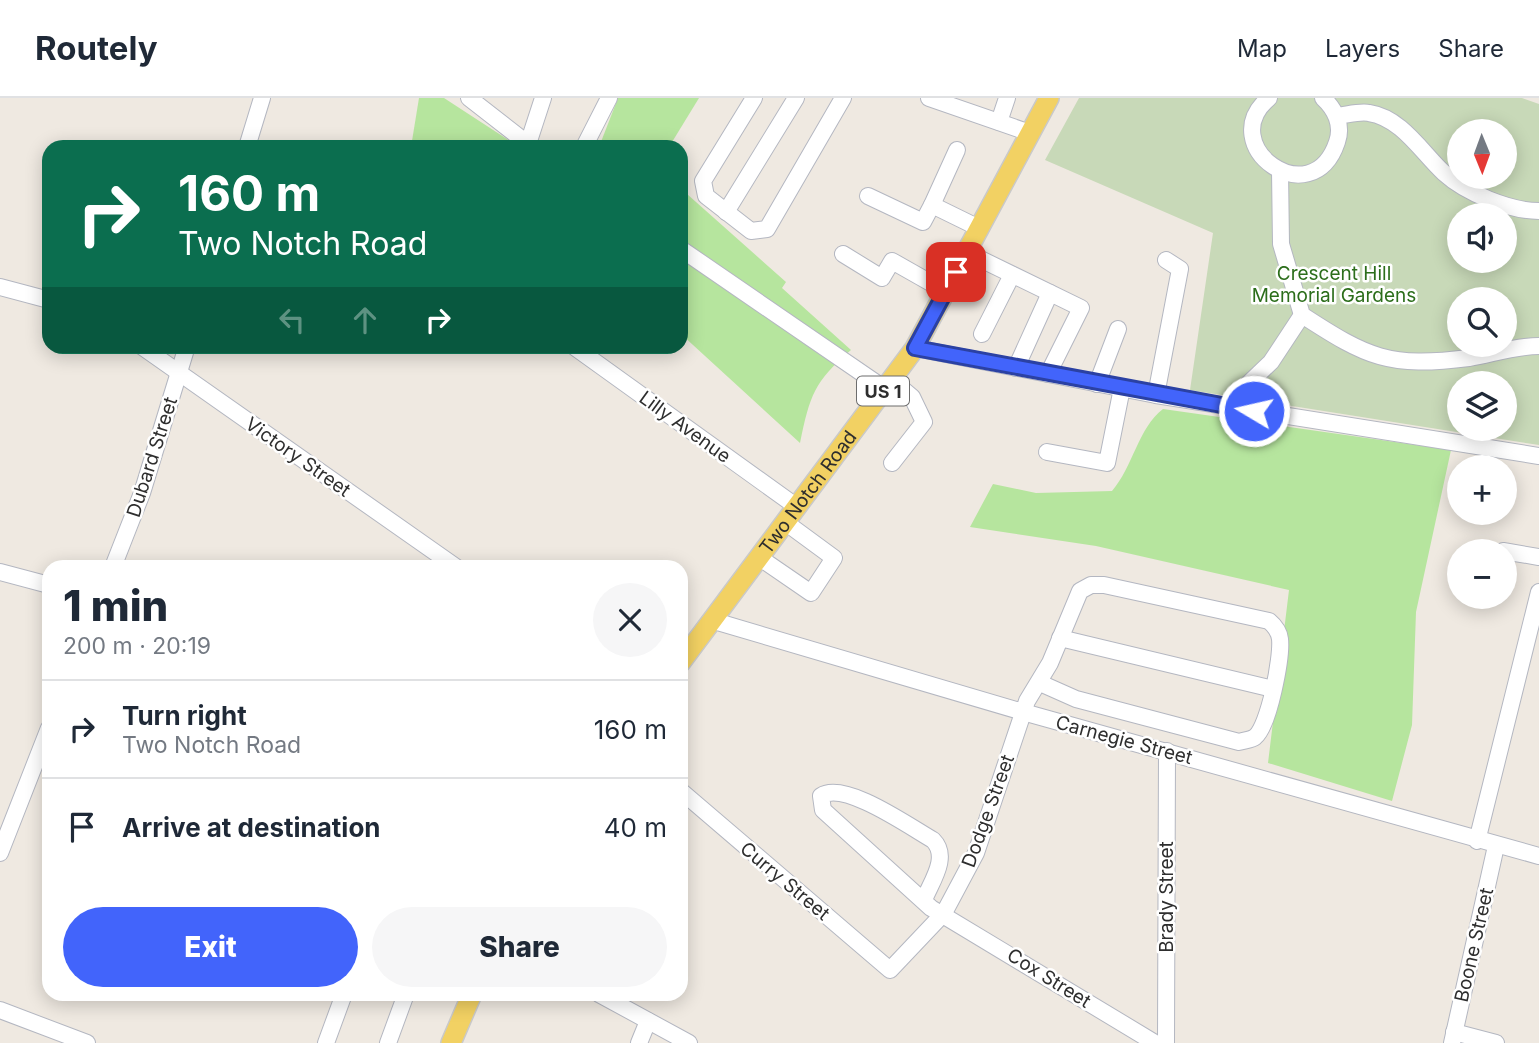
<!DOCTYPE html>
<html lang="en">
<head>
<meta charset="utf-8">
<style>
	:root { --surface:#fff; --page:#f6f6f7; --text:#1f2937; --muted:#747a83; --line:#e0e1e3; --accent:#4264fb }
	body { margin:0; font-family:Inter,sans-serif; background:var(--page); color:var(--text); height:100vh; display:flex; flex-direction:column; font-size:26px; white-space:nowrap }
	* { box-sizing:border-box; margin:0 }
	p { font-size:23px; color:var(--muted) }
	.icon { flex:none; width:38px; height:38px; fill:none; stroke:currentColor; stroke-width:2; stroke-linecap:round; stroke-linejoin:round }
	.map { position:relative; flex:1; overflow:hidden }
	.drawer { position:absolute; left:42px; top:462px; width:646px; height:441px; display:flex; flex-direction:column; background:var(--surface); border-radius:21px; box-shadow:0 4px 18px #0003 }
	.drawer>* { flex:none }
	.guide { position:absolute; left:42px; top:42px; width:646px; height:214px; border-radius:21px; box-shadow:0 4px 18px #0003; background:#0b6e4f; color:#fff; overflow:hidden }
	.needle { width:46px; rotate:179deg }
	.controls { position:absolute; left:1447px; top:21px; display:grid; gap:14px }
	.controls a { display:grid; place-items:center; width:70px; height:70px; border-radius:50%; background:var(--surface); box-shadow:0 4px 18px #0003; font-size:35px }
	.pin { position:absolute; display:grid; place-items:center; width:60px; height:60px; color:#fff; margin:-30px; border-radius:14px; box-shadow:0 4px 10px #0006 }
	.me { position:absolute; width:77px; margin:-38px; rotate:279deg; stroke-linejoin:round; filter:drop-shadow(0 0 5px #0008) }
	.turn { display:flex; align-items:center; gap:24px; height:147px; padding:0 21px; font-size:32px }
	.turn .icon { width:91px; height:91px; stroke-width:2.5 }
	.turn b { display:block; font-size:49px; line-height:60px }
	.lanes { display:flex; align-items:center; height:66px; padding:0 21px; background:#0003; justify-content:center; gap:35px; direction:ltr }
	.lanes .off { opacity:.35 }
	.round { display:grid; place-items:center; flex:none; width:74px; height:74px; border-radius:37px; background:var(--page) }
	.summary { display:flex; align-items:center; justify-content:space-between; height:119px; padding:0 21px }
	h1 { font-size:42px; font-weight:800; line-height:52px }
	.action { display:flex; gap:14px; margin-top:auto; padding:14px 21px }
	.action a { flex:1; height:80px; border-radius:42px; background:var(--accent); color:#fff; font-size:28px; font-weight:800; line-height:80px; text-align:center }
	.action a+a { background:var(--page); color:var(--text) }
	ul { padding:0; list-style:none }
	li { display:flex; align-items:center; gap:21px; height:98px; padding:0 21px; border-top:2px solid var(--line) }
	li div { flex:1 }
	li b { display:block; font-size:26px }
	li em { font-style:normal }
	header { display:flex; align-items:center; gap:42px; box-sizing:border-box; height:98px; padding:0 35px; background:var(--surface); border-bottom:2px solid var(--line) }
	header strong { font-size:33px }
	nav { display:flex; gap:38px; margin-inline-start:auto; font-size:24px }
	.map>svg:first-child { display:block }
	.green { fill:#b6e59e }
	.cemetery { fill:#c8d9b8; fill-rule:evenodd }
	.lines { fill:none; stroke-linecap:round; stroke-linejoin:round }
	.minor-casing { stroke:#b4b7c1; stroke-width:18 }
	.major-casing { stroke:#c9c9c9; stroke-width:22 }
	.minor { stroke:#fff; stroke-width:16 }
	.major { stroke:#f2d163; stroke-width:19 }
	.route-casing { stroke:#2b41a3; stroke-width:18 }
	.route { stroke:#4264fb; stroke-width:12 }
	.labels { text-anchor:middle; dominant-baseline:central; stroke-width:5; stroke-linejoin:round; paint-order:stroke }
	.shield { fill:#fff; stroke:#6d6d6d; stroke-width:2 }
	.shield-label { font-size:18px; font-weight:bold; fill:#2e2e2e }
	.park-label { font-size:19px; fill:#2c6e1b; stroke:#fff }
	.street-label { font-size:19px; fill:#2e2e2e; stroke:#fff }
</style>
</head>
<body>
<header>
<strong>Routely</strong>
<nav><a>Map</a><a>Layers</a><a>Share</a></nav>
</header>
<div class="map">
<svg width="1539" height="945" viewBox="0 0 1539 945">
	<rect width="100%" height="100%" fill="#efe9e1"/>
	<g class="green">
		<path d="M419 0H444L519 49H411Z"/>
		<path d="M618 0H699L669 49H599Z"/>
		<path d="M681 80 687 96 786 184 782 190 851 252C814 284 810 297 800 345L681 236Z"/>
		<path d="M1163 311 1451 352 1416 514 1412 627 1392 703 1268 665 1289 492 1096 448 970 429 993 386 1036 395 1112 393C1133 369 1138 330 1163 311Z"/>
	</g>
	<path class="cemetery" d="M1079 0H1522L1539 6V347L1190 292 1213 135 1045 62ZM1460 33H1505V79H1460ZM1460 117H1505V163H1460ZM1460 201H1505V247H1460ZM1460 285H1505V331H1460Z"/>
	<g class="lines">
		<g class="minor-casing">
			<g id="minor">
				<path d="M469 0 532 49"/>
				<path d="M754 0 703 83 706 98 751 133 767 131 843 0"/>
				<path d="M929 0 1030 35"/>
				<path d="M1269 0C1213 47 1312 119 1337 44 1343 27 1335 11 1323 0"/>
				<path d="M1337 18C1347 17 1360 13 1369 15 1402 20 1422 55 1444 75 1466 95 1510 113 1539 113"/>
				<path d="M999 24 1007 0"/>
				<path d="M528 46 543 0"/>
				<path d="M247 49 262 0"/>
				<path d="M584 49 609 0"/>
				<path d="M957 52 932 107 979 130"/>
				<path d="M1280 73 1281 146 1302 217C1368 260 1389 270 1469 260 1492 256 1516 248 1539 248"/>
				<path d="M868 98 923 124 932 107"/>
				<path d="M726 114 796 0"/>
				<path d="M681 151 885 291"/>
				<path d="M966 154 1081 210 1048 276"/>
				<path d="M843 156 882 180 892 163 945 193"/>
				<path d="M0 189 49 202"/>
				<path d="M982 236 1012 177"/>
				<path d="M141 248 456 469"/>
				<path d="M573 248 797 409"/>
				<path d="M915 250 1156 297 1539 358"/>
				<path d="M1016 270 1050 195"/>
				<path d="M1097 286 1118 231"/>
				<path d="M1156 297 1180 171 1166 162"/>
				<path d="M1231 309 1247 287 1271 264 1302 217"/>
				<path d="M1047 354 1107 365 1122 290"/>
				<path d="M892 365 924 324 912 299 892 282"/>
				<path d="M1503 453 1539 459"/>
				<path d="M760 460 811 495 834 460 785 424"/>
				<path d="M113 469 142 395 187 248"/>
				<path d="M0 474 49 487"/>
				<path d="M711 522 1023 614 1539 758"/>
				<path d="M1060 540 1273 591"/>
				<path d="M681 693 890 872 944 815 976 755 1027 603 1050 565 1080 493 1091 487H1104L1269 523C1275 528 1279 533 1280 541 1282 559 1269 628 1255 639 1251 642 1245 642 1239 644L1076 601 1040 585"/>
				<path d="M1477 743 1539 494"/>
				<path d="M0 755 49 630"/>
				<path d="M924 802C931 784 950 759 933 742 910 729 844 682 821 698L823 712 931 810 1155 945"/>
				<path d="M599 896 689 945"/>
				<path d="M0 912 87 945"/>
				<path d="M1454 934 1496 945"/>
				<path d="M326 945 344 896"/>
				<path d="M388 945 406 896"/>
				<path d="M639 945 648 923"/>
				<path d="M1166 945 1167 653"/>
				<path d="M1452 945 1496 748"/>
			</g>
		</g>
		<g class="major-casing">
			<g id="major">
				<path id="s1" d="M681 564 915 250 1049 0"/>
				<path d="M451 945 472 896"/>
			</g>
		</g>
		<use href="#minor" class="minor"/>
		<use href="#major" class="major"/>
	</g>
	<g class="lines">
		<g class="route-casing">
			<path id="route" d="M956 174 915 250 1254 313"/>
		</g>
		<use href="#route" class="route"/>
	</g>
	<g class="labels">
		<rect class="shield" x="857" y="278.5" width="52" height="29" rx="5"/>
		<g class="shield-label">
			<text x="883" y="293">US 1</text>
		</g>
		<g class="park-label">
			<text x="1334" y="175">Crescent Hill<tspan x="1334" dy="22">Memorial Gardens</tspan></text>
		</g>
		<g class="street-label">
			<text transform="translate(685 329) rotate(36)">Lilly Avenue</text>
			<text transform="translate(152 359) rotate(-72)">Dubard Street</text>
			<text transform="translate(298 359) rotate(35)">Victory Street</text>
			<text stroke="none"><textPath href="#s1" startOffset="212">Two Notch Road</textPath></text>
			<text transform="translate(1124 642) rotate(15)">Carnegie Street</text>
			<text transform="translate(988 713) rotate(-70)">Dodge Street</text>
			<text transform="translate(785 783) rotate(40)">Curry Street</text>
			<text transform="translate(1166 799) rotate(-90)">Brady Street</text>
			<text transform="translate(1474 847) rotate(-77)">Boone Street</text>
			<text transform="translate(1049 880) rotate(32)">Cox Street</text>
		</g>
	</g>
</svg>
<div class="controls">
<a><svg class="needle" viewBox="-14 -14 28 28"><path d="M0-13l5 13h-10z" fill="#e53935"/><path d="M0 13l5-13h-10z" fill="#747a83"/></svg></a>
<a><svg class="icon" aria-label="sound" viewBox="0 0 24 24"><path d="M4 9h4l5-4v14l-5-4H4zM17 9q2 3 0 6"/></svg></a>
<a><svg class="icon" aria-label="search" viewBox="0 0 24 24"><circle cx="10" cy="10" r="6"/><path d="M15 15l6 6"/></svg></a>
<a><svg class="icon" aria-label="layers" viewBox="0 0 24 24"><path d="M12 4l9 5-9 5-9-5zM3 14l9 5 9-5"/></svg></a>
<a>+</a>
<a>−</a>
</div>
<div class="pin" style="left:956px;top:174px;background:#d93025"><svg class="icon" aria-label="arrive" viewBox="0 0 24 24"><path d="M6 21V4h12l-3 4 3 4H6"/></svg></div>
<svg class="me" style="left:1254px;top:313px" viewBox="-20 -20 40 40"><circle r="17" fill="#4264fb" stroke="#fff" stroke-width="3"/><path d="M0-11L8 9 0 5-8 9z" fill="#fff"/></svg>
<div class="guide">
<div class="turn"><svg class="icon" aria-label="right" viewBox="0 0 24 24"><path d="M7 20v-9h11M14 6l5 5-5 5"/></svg><div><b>160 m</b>Two Notch Road</div></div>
<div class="lanes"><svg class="icon off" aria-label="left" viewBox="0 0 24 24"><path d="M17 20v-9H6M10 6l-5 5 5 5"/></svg><svg class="icon off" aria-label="ahead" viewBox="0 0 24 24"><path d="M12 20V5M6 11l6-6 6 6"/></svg><svg class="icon" aria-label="right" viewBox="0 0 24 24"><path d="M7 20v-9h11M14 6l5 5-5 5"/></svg></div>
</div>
<section class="drawer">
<div class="summary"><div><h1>1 min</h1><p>200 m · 20:19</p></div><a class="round"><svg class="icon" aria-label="close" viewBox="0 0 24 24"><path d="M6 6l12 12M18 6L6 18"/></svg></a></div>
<ul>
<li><svg class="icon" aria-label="right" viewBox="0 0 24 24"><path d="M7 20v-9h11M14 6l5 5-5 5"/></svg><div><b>Turn right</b><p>Two Notch Road</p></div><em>160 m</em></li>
<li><svg class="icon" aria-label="arrive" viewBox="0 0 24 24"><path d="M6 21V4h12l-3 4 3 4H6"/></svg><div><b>Arrive at destination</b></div><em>40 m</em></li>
</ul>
<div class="action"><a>Exit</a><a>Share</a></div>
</section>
</div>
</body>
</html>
